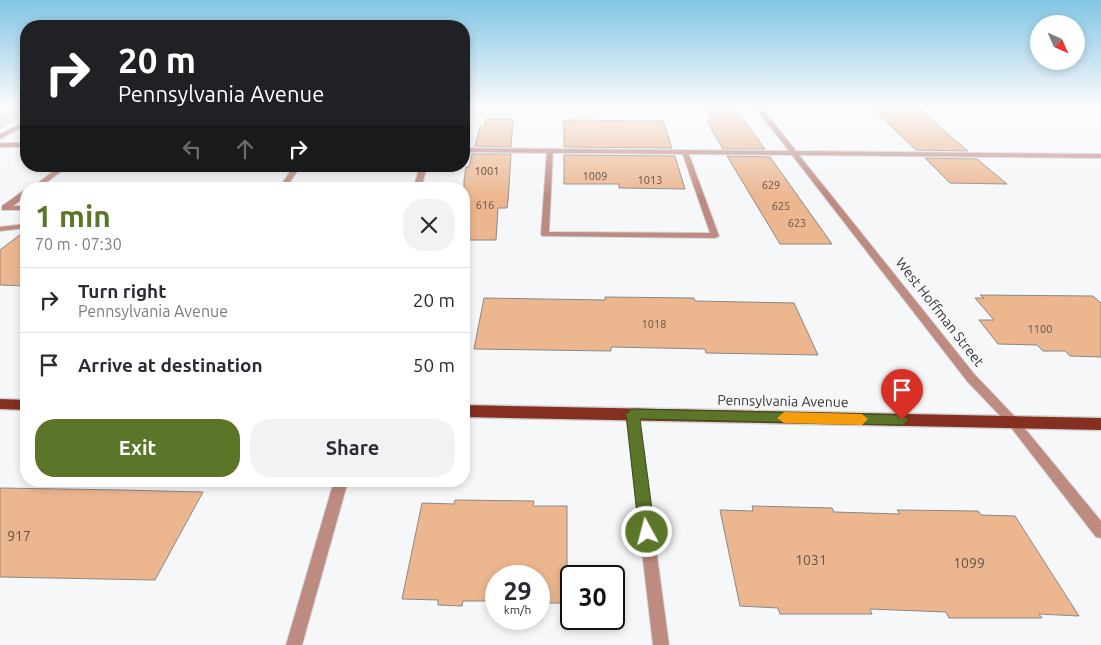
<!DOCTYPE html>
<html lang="en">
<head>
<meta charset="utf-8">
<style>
	:root { --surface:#fff; --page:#f2f2f3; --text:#2b2b33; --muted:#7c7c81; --line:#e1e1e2; --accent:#5c7629 }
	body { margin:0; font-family:Ubuntu,sans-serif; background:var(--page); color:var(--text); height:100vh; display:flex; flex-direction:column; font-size:19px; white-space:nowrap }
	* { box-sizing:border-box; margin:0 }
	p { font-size:16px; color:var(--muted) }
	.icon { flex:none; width:28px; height:28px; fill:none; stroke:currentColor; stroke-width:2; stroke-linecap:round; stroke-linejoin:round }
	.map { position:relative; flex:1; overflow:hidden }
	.drawer { position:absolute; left:20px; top:182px; width:450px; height:305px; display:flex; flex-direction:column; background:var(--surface); border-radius:20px; box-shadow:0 2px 8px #0003 }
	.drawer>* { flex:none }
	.top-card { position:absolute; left:20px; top:20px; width:450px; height:152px; border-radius:20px; box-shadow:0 2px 8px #0003; background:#202124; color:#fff; overflow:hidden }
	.needle { width:32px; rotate:135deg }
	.buttons { position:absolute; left:1030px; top:15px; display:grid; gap:10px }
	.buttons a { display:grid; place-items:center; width:55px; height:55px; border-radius:50%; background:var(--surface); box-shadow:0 2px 8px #0003; font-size:25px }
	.speed { position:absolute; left:485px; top:565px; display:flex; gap:10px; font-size:25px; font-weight:700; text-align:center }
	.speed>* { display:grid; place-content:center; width:65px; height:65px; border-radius:50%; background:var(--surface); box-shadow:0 2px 8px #0003; line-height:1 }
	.speed small { font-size:12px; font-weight:400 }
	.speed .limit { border:2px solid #111; border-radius:8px; background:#fff; color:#111 }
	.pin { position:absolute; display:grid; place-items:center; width:42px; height:42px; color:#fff; margin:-51px -21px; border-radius:50% 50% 50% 0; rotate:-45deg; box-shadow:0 0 5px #0007 }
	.pin .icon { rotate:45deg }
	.me { position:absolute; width:55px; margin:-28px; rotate:353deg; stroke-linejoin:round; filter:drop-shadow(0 0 4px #0008) }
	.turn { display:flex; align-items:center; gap:18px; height:105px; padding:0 15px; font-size:22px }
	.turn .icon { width:65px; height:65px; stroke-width:2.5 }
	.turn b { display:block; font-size:35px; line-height:42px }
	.lanes { display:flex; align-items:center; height:48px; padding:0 15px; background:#0003; justify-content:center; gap:25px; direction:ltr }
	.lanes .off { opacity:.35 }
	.round { display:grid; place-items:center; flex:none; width:52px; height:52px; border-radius:20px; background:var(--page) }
	.head { display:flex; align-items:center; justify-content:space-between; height:85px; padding:0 15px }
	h1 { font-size:30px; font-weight:600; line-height:38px; color:var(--accent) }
	.button { display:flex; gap:10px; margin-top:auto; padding:10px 15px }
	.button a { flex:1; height:58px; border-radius:20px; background:var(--accent); color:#fff; font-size:20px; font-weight:600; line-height:58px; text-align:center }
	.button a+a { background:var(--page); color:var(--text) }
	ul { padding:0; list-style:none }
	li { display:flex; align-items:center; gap:15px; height:65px; padding:0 15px; border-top:1px solid var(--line) }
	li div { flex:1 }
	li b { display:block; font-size:19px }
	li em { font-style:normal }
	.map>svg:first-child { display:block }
	.green { fill:#cbdbb3 }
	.building { fill:#ecb68f; stroke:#8a8887 }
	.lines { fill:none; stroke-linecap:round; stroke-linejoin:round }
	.lane-casing { stroke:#d3d4d6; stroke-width:2 }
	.street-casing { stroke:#d3d4d6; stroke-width:2 }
	.primary-casing { stroke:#d3d4d6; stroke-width:3 }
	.lane { fill:#be8b81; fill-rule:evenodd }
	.street { fill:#be8b81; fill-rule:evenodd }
	.primary { fill:#842f20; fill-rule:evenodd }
	.route { fill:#5c7629; stroke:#3c4d1b }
	.slow { fill:#f59e0b }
	.labels { text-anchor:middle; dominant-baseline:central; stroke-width:4.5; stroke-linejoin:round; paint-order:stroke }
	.number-label { font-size:11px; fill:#63554c }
	.street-label { font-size:14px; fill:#353536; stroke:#f6f7f9 }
	.near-number-label { font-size:14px; fill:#63554c }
</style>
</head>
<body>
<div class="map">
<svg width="1101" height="645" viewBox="0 0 1101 645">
	<rect width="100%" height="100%" fill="#f6f7f9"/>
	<path class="green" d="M9 107H26V114L0 129V112Z"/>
	<g class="building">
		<path d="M705 107H734L765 149H723L707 121H713Z"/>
		<path d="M871 107H916L968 151 916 150Z"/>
		<path d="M486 119H513L511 147 475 146 480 126H484Z"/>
		<path d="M564 120 663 121 672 148 564 147Z"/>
		<path d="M472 154H511L508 201 507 208H498L496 240H464V180L466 167H469Z"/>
		<path d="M564 155 675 156 685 189 619 188V184H564Z"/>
		<path d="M727 156 770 157 832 244H780Z"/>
		<path d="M925 158 977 159 1007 184 950 183Z"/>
		<path d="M26 230V286L0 285V250Z"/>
		<path d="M980 295 1093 296 1101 303V357L1070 356 1065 351H1043L1037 345 998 344 979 320H994L975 298H984Z"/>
		<path d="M605 297 694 298 695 301 794 303 818 355 706 353 705 349 611 347V351L474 349 484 298 605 300Z"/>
		<path d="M0 488 122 490 203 492 155 580 0 577Z"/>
		<path d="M455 500 534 501 533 506H567V603H539V576H496V601H463L462 606 438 605V600L402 599 422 503 454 504Z"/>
		<path d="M752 506 832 508 834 512 900 514 897 510 978 511 981 515 1015 516 1079 616 1039 614 1042 618H949L946 612 870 609 872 614H780L778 608 740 606 720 510 753 511Z"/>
	</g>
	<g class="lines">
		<g class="lane-casing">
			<g id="lane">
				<path d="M550 148 553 150 549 232 710 233 682 152 685 150 688 152 719 236 715 238 542 236 541 234 547 150Z"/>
				<path d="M60 166H68L38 189H30Z"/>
				<path d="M294 166H301L285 189H278Z"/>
				<path d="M23 191H26V196L13 206H26V210H2V206Z"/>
				<path d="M26 224V228L0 231V227Z"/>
			</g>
		</g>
		<g class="street-casing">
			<g id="street">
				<path d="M465 107H471L464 113Z"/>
				<path d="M755 107H761L796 151 1101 154V158L799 155 975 375 1017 419 1101 521V538L1096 537 1009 425 967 381 792 155 464 152V148L789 151Z"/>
				<path d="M26 121V125L0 139V134Z"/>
				<rect x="0" y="143" width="26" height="4"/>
				<path d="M420 166H427L421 189H413Z"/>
				<path d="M632 410 636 411 638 414 669 645H653L626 414 628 411Z"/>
				<path d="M334 481H348L302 645H286Z"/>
			</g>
		</g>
		<g class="primary-casing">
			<g id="primary">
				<path d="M0 399 26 400V410L0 409Z"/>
				<path d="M464 405 1101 418V430L464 417Z"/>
			</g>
		</g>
		<use href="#lane" class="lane"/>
		<use href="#street" class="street"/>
		<use href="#primary" class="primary"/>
	</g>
	<linearGradient id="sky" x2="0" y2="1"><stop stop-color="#82c5e4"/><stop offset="0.54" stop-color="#fbfbfc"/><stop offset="1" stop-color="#fbfbfc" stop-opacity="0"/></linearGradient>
	<rect width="1101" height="197" fill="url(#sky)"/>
	<path class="route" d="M632 409 902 415 909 420 902 425 640 419 655 532 653 537 647 539 642 537 639 532 626 414Z"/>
	<path class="slow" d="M784 412 862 414 868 419 862 425 784 423 777 418Z"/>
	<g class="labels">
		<g class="number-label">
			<text x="487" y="171">1001</text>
			<text x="595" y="176">1009</text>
			<text x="650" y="180">1013</text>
			<text x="771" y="185">629</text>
			<text x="485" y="205">616</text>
			<text x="781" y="206">625</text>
			<text x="797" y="223">623</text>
			<text x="654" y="324">1018</text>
			<text x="1040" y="329">1100</text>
		</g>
		<g class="street-label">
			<text transform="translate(940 312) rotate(52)">West Hoffman Street</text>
			<text transform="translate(783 401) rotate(1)">Pennsylvania Avenue</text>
		</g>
		<g class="near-number-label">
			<text x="19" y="536">917</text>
			<text x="811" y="560">1031</text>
			<text x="969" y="563">1099</text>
		</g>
	</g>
</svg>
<div class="buttons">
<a><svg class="needle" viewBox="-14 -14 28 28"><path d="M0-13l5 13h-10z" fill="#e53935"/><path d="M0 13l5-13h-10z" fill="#7c7c81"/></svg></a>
</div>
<div class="speed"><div>29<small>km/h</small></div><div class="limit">30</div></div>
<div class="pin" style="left:902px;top:420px;background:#d93025"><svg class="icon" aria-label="arrive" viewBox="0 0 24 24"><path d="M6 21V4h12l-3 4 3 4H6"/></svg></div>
<svg class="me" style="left:647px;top:532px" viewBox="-20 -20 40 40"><circle r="17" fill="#5c7629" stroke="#fff" stroke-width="3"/><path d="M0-11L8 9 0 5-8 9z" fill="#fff"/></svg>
<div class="top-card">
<div class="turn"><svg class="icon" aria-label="right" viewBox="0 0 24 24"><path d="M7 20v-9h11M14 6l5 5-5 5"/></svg><div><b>20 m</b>Pennsylvania Avenue</div></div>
<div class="lanes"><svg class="icon off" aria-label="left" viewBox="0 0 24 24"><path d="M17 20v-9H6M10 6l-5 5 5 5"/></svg><svg class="icon off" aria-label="ahead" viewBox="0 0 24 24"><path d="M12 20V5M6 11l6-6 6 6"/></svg><svg class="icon" aria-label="right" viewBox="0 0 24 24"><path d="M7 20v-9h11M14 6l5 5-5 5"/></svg></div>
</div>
<section class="drawer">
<div class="head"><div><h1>1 min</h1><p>70 m · 07:30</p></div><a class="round"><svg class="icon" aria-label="close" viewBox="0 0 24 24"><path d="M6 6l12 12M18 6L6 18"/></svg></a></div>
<ul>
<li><svg class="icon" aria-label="right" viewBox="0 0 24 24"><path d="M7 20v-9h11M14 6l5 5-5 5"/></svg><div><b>Turn right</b><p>Pennsylvania Avenue</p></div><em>20 m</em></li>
<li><svg class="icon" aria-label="arrive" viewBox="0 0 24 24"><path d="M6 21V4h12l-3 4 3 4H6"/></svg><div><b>Arrive at destination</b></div><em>50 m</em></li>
</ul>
<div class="button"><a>Exit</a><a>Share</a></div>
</section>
</div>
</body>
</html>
